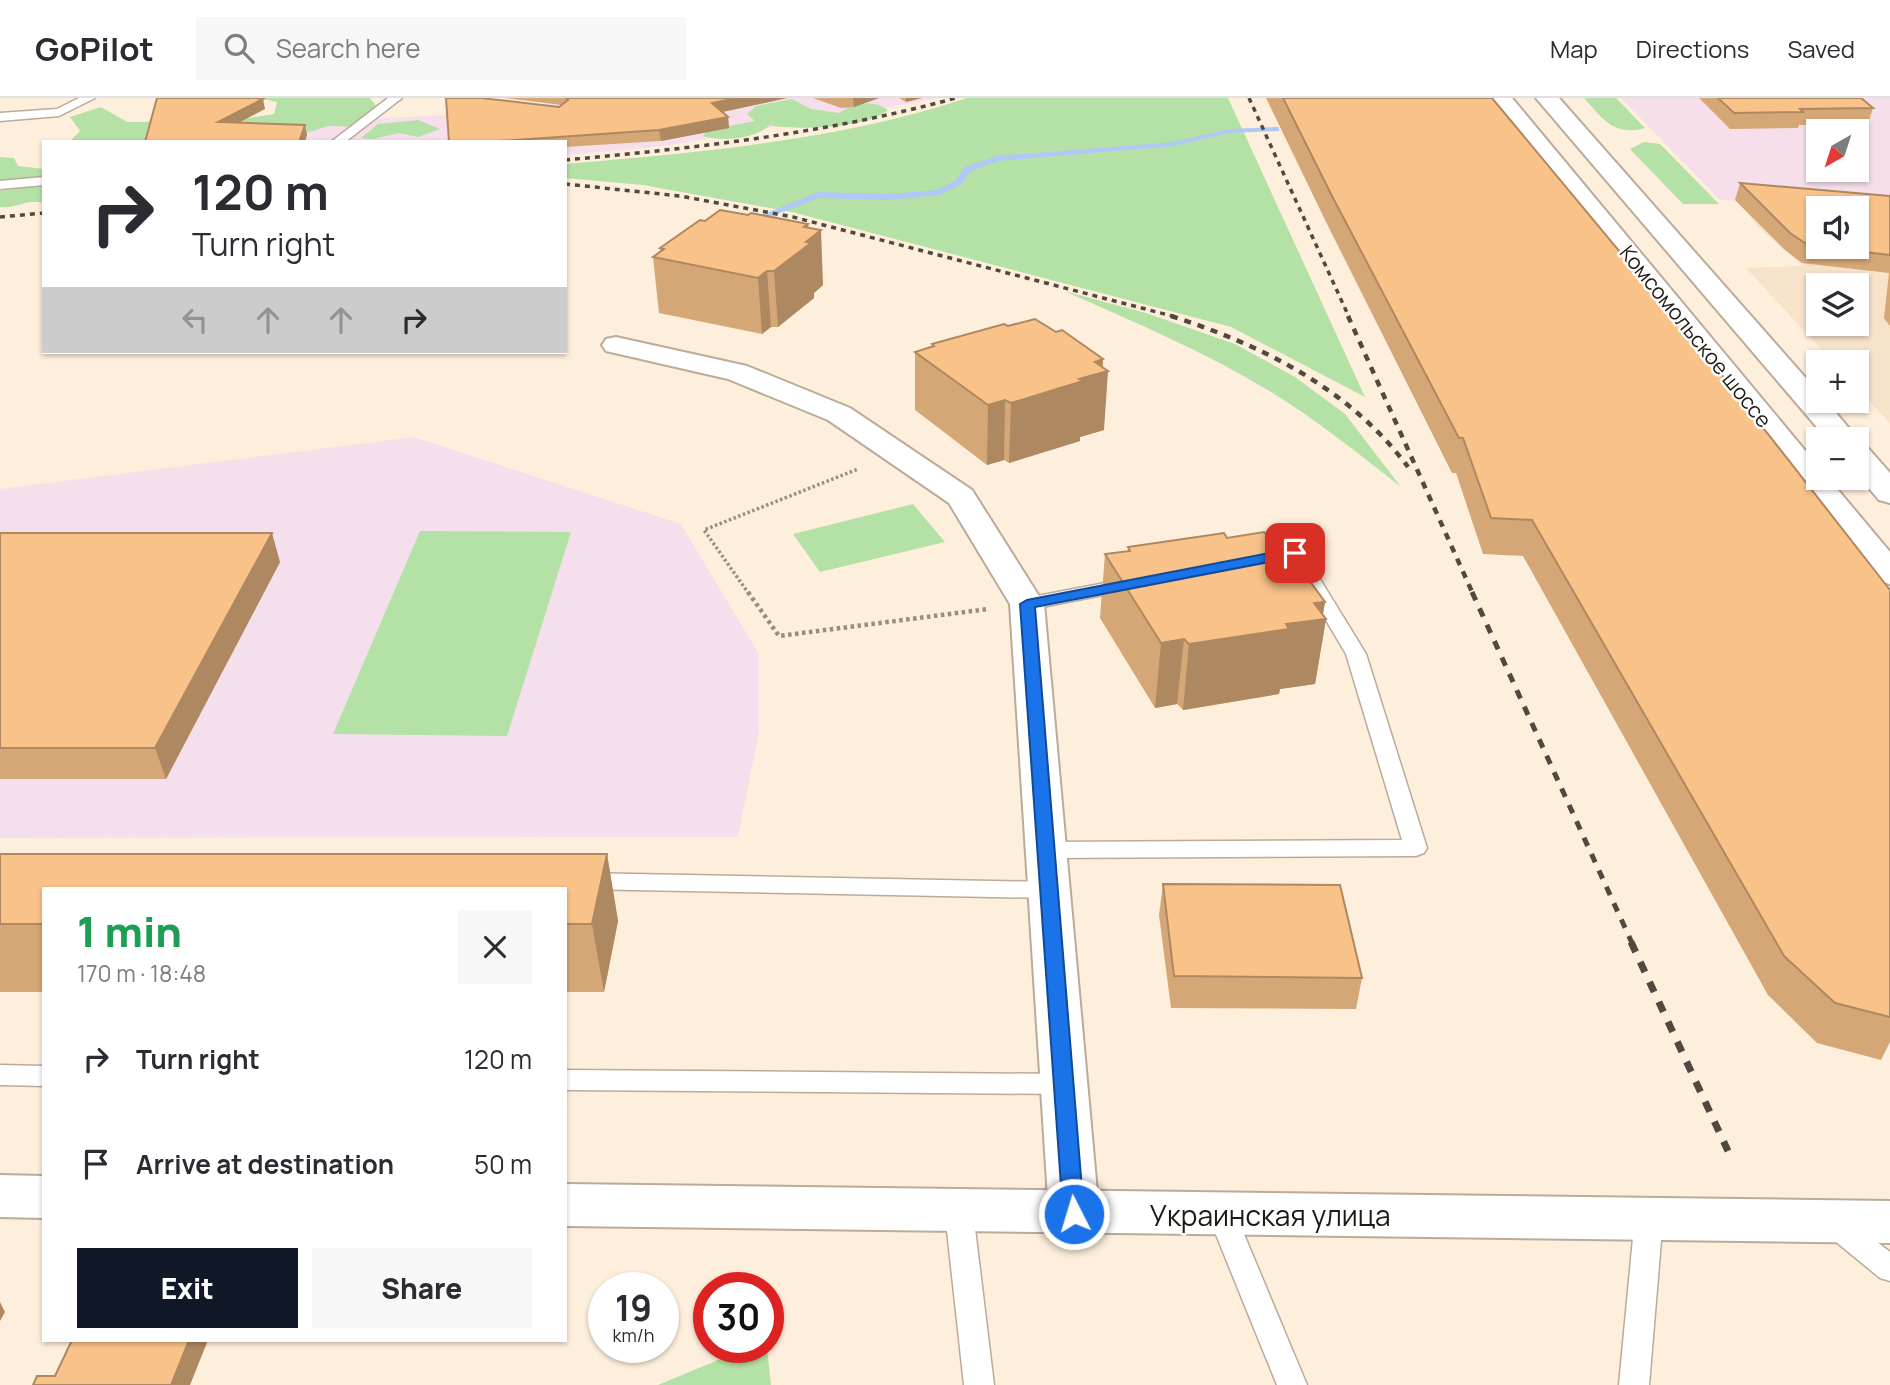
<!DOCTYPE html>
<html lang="en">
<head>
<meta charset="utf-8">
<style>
	:root { --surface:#fff; --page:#f7f7f7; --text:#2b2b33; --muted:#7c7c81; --line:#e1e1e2; --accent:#111827 }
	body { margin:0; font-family:Manrope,sans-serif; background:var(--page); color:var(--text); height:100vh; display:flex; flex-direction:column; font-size:26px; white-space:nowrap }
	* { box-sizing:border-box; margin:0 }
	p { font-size:23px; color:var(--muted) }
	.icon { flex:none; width:38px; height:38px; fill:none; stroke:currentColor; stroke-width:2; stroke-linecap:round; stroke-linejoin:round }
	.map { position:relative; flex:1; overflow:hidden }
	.side { position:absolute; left:42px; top:789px; width:525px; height:455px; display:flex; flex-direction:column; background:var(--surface); border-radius:0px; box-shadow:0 2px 5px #0004 }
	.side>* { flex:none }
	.top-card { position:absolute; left:42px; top:42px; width:525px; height:214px; border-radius:0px; box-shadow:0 2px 5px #0004; background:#fff; color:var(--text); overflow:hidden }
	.needle { width:46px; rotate:219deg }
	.controls { position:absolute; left:1806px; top:21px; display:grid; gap:14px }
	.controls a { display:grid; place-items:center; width:63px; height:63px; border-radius:0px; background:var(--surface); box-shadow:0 2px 5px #0004; font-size:35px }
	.speed { position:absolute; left:588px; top:1174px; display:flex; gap:14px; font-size:35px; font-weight:700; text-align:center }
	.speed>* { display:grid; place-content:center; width:91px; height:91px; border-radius:50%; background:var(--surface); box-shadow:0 2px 5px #0004; line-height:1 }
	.speed small { font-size:18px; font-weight:400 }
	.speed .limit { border:10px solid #d22; background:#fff; color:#111 }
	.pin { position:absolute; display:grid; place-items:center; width:60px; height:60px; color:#fff; margin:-30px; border-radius:14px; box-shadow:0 4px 10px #0006 }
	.me { position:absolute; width:77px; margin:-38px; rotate:355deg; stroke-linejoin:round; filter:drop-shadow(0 0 5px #0008) }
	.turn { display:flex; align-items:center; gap:24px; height:147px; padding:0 35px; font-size:32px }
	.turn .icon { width:91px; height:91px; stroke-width:2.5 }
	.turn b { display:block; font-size:49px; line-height:60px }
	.lanes { display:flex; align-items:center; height:66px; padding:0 35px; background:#0003; justify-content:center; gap:35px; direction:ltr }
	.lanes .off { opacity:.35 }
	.round { display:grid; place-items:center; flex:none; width:74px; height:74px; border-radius:0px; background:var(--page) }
	.headline { display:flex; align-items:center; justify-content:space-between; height:119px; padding:0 35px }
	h1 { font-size:42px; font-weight:800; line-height:52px; color:#1e9e55 }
	.button { display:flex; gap:14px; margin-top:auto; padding:14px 35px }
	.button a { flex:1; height:80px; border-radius:0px; background:var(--accent); color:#fff; font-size:28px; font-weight:800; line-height:80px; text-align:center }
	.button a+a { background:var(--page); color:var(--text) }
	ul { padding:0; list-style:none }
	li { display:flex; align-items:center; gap:21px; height:105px; padding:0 35px }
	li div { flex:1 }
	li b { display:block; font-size:26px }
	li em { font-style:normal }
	header { display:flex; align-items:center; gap:42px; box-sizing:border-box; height:98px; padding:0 35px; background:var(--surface); border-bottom:2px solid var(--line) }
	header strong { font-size:33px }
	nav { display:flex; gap:38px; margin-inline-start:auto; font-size:24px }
	.search { width:490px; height:63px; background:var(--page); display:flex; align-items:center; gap:18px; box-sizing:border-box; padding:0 24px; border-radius:0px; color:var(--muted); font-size:26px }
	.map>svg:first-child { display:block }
	.built { fill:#f7e2ca; fill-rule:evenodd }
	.industrial { fill:#f6dfeb; fill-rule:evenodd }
	.education { fill:#f6dfec }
	.green { fill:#b4e1a5 }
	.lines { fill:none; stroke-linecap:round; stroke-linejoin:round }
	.stream { fill:#aec8f7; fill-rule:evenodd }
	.lane-casing { stroke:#baab9a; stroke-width:3 }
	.street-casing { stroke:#baab9a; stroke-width:4 }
	.secondary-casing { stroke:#baab9a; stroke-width:4 }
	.primary-casing { stroke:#baab9a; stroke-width:4 }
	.path-far1 { stroke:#988d80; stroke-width:3.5; stroke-dasharray:2.5 2.5; stroke-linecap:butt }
	.path { stroke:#988d80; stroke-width:4.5; stroke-dasharray:3.5 3.5; stroke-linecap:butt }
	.lane { fill:#fff; fill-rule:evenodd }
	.street { fill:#fff; fill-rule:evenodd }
	.secondary { fill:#fff; fill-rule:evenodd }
	.primary { fill:#fff; fill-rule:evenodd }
	.rail-far3 { stroke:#514940; stroke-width:3.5; stroke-dasharray:5 5; stroke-linecap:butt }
	.rail-far2 { stroke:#514940; stroke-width:4.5; stroke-dasharray:7 7; stroke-linecap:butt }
	.rail-far1 { stroke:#514940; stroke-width:5; stroke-dasharray:9 9; stroke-linecap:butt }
	.rail { stroke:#514940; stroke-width:7; stroke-dasharray:11 11; stroke-linecap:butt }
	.wall { fill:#d6a776 }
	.shaded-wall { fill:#ae8860 }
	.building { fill:#f9c289; stroke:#ae8860; stroke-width:2 }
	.route { fill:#1a73e8; stroke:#114b97; stroke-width:2 }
	.labels { text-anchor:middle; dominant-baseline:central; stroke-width:5; stroke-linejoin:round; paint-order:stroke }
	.far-street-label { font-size:21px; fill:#1f1913; stroke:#fefefe }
	.near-street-label { font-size:28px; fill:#1f1913; stroke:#fefefe }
</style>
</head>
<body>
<header>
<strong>GoPilot</strong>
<div class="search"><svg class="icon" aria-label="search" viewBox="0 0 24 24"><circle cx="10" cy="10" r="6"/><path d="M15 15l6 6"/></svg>Search here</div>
<nav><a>Map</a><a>Directions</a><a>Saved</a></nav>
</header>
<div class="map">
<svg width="1890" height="1287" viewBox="0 0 1890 1287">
	<rect width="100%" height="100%" fill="#feeedc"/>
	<path class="built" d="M1738 102 1801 104 1890 113V325L1857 290V264H1833L1746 170 1803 168 1757 128ZM1818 110H1857V149H1818ZM1818 187H1857V226H1818Z"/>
	<g class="industrial">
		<path d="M561 0H940L664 48 565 57V44H234L298 25 519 13Z"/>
		<path d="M1621 0H1890V113L1801 104 1720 102ZM1818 33H1857V72H1818Z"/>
	</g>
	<path class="education" d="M414 339 681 426 759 556V634L738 739 0 740V391Z"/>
	<g class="green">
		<path d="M259 0H370L383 17 362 29 329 28 275 44H69L80 33 70 19 101 9 127 24 229 23 274 16 277 4Z"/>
		<path d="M967 0H1228L1365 299 1231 229 792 114 643 87 565 80V66C696 55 842 42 967 0Z"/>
		<path d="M1584 0H1616L1645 30C1614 39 1602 20 1584 0Z"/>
		<path d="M792 1 811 11 839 15C853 5 873 1 888 12 868 30 796 33 770 27 755 41 722 44 703 38L708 32 755 23 747 16 756 8Z"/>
		<path d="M418 22 440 31 418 39 399 35 373 41 361 40 378 26Z"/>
		<path d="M1644 44 1660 46 1719 106H1683L1630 51Z"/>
		<path d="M0 59 14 60 18 68 44 71V83L0 85Z"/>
		<path d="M44 87V105C28 100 16 111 0 109V93Z"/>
		<path d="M1064 193 1146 215 1235 246 1295 279 1345 316 1401 389C1359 356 1317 322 1271 294 1206 254 1134 224 1064 193Z"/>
		<path d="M913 406 945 444 820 474 793 436Z"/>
		<path d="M420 433 571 434 507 638 333 636Z"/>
		<path d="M747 1250H767L771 1287H658Z"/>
	</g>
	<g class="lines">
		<path class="stream" d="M1276 29H1279V33L1228 35 1174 48 998 63 971 73 962 86 939 97 888 102 819 100 764 121 757 119 818 94 888 96 937 92 956 82 965 69 997 58 1174 44 1228 31Z"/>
		<g class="lane-casing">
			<g id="lane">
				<path d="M79 0H95L59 18 0 23V15L57 11Z"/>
				<path d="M388 0H402L345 44H331Z"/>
				<path d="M44 79V87L0 91V83Z"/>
				<path d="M1295 450 1304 455 1366 556 1427 750 1424 755 1416 758 1046 760 1038 757 1035 752 1038 747 1046 744 1402 742 1346 556 1290 461 1262 467 1253 461 1255 457Z"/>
				<path d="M1131 480 1140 486 1138 490 1027 512 1017 506 1027 500Z"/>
				<path d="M582 775 1049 784 1057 786 1061 792 1057 798 1049 800 582 791 574 789 571 783 574 777Z"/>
				<path d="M0 967 44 968V988L0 987Z"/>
				<path d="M565 972 1064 976 1073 979 1077 986 1073 993 1064 996 565 992Z"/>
				<path d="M959 1102 969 1106 973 1114 994 1287H964L945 1114 949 1106Z"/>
				<path d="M1222 1105 1232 1109 1236 1117 1307 1287H1277L1208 1117 1212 1109Z"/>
				<path d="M1649 1107 1659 1111 1663 1119 1649 1287H1619L1635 1119 1639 1111Z"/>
				<path d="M1834 1114 1844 1118 1890 1154V1183L1880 1180 1824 1134 1820 1126 1824 1118Z"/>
			</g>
		</g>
		<g class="street-casing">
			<path id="street" d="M616 239 747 268 850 310 972 392 1044 506 1099 1116 1092 1131 1074 1137 1056 1131 1049 1116 1010 506 949 405 828 322 728 281 606 253 602 247 606 241Z"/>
		</g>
		<g class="secondary-casing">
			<g id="secondary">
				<path d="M0 1077 44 1078V1120L0 1119Z"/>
				<path d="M565 1086 1890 1103V1145L565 1128Z"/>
			</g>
		</g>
		<g class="primary-casing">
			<g id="primary">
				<path d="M1490 0H1512L1818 368V380H1828L1890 454V486L1878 483Z"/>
				<path d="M1536 0H1559L1818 294V303H1826L1858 341 1857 343 1827 341Z"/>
				<path d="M1857 348 1868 350 1890 375V405L1879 402 1857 376Z"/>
			</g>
		</g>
		<path class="path-far1" d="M749 496 704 432 858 371"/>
		<path class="path" d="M748 494 779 538 988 511"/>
		<use href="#lane" class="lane"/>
		<use href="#street" class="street"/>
		<use href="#secondary" class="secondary"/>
		<use href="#primary" class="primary"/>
		<g class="rail-far3">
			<path d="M1249 0 1349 219"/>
			<path d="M565 62C697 50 828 35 956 0"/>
			<path d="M565 86 680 98 793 119 1176 219"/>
			<path d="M0 119 44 115"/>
		</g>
		<g class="rail-far2">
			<path d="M1171 218C1262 247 1350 291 1408 369"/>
			<path d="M1348 218 1473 496"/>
		</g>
		<path class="rail-far1" d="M1472 494 1632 845"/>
		<path class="rail" d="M1631 844 1728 1053"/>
	</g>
	<g class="wall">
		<path d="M504 0H787L722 14 728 19 729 30 661 43 565 49V44H449L559 9 562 7Z"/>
		<path d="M813 0H879L854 9 841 10Z"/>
		<path d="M899 0H922L906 4Z"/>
		<path d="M1266 0H1492L1890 492V944L1881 962 1817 945 1768 897 1523 458 1483 456 1456 375H1452L1327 126Z"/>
		<path d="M1699 0H1861L1873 10 1868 26 1799 27 1798 30 1730 31Z"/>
		<path d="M1740 85 1890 98V228L1884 220 1889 175 1802 165 1785 152 1735 102Z"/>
		<path d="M748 117 808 126 823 187 814 195V200L778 229H771L762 236 659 215 653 159 660 154V150L705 123Z"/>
		<path d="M1008 228 1056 234 1103 261 1104 332 1080 339V343L1009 365 1004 362 987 367 915 312V254L932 249V246Z"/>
		<path d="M0 435 280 464 166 681H0Z"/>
		<path d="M1227 440 1282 457 1325 504 1323 517 1326 521 1315 586 1280 591 1279 596 1183 612 1177 606 1155 610 1100 520 1105 456 1128 453V449Z"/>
		<path d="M0 756H607L618 823 604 894H565V791H44V894H0Z"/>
		<path d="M1163 786 1362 880 1356 911 1171 910 1159 817Z"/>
	</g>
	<g class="shaded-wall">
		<path d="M737 0H787L713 16 712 5Z"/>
		<path d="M853 0H879L854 9Z"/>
		<path d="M906 0H922L906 4Z"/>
		<path d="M263 1 265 11 221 34 218 24Z"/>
		<path d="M728 19 729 30 661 43 659 32Z"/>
		<path d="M305 27 307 37 305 44H299Z"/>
		<path d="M808 126 809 142 821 132 823 187 814 195V200L778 229 774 173 804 129Z"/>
		<path d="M767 173 771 229 762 236 758 180Z"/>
		<path d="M1103 261 1102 274 1108 273 1104 332 1080 339V343L1009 365 1011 305 1079 281 1095 264Z"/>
		<path d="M1005 302 1004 362 987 367 988 307Z"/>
		<path d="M272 435 280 464 166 681 155 650Z"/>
		<path d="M1325 504 1322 521H1326L1315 586 1280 591 1279 596 1183 612 1189 546 1286 526 1314 505Z"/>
		<path d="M1184 541 1177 606 1155 610 1161 545Z"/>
		<path d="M607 756 618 823 604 894 592 826Z"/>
		<path d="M0 1204 5 1214 0 1223Z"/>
		<path d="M189 1242H208L190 1287H171Z"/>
	</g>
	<g class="building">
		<path d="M157 0H256L263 1 218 24 305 27 299 44H145Z"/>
		<path d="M446 0H481L559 9 568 2 566 0H737L712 5 728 19 659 32 485 44H449Z"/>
		<path d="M1283 0H1492L1718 272 1890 492V919L1835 905 1784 858 1532 422 1491 420 1463 340H1459L1331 96Z"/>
		<path d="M1718 0H1861L1873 10 1800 11 1803 14 1734 15Z"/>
		<path d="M1740 85 1890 98V157L1822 149H1857V110H1818V148L1808 147 1790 135Z"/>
		<path d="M720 112 748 117 751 115 808 126 804 129 821 132 806 144 811 145 774 173H767L758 180 653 159 664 151 660 150 700 122 705 123Z"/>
		<path d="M1035 221 1056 234 1062 232 1103 261 1095 264 1108 273 1079 281 1083 283 1011 305 1005 302 988 307 915 254 934 248 932 246 1004 226 1008 228Z"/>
		<path d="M1264 434 1282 457 1290 456 1325 504 1314 505 1326 521 1286 526 1289 531 1189 546 1184 541 1161 545 1105 456 1130 453 1128 449 1224 435 1227 440Z"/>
		<path d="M0 435H272L155 650H0Z"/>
		<path d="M0 756H607L592 826H565V791H44V826H0Z"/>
		<path d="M1163 786 1340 787 1362 880 1174 878Z"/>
		<path d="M72 1242H189L171 1287H33L37 1278H55Z"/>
	</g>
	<path class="route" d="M1295 450 1302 455 1300 458 1035 509 1084 1116 1081 1122 1074 1125 1066 1122 1063 1116 1020 506 1027 502Z"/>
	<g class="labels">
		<g class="far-street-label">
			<text transform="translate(1696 238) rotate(51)">Комсомольское шоссе</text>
		</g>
		<g class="near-street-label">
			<text x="1270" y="1117">Украинская улица</text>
		</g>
	</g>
</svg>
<div class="controls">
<a><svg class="needle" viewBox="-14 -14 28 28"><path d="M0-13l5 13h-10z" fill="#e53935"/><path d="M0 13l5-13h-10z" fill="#7c7c81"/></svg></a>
<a><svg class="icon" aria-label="sound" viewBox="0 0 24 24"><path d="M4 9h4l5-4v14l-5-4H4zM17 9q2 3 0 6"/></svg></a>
<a><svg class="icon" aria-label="layers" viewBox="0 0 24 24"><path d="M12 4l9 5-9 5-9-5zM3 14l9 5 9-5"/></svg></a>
<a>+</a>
<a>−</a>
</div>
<div class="speed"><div>19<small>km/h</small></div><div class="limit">30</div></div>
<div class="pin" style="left:1295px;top:455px;background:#d93025"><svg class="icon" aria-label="arrive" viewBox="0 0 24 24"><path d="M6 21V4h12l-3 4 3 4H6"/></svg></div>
<svg class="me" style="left:1074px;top:1116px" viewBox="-20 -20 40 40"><circle r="17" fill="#1a73e8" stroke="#fff" stroke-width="3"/><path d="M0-11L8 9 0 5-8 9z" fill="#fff"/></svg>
<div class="top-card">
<div class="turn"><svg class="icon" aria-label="right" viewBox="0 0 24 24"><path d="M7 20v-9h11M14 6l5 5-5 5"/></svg><div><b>120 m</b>Turn right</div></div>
<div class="lanes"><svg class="icon off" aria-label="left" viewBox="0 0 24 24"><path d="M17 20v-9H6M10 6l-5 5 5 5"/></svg><svg class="icon off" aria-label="ahead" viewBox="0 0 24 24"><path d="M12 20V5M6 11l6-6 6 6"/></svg><svg class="icon off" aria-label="ahead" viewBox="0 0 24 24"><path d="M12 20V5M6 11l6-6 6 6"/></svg><svg class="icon" aria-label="right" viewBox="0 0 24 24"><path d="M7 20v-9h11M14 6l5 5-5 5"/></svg></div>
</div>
<section class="side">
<div class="headline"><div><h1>1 min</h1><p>170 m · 18:48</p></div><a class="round"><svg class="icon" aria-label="close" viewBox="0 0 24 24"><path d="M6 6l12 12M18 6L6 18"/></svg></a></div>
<ul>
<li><svg class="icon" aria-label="right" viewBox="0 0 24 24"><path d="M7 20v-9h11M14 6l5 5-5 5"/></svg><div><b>Turn right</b></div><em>120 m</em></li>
<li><svg class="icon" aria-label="arrive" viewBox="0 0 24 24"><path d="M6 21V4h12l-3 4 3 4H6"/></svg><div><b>Arrive at destination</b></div><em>50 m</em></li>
</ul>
<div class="button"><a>Exit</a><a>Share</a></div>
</section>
</div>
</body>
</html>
